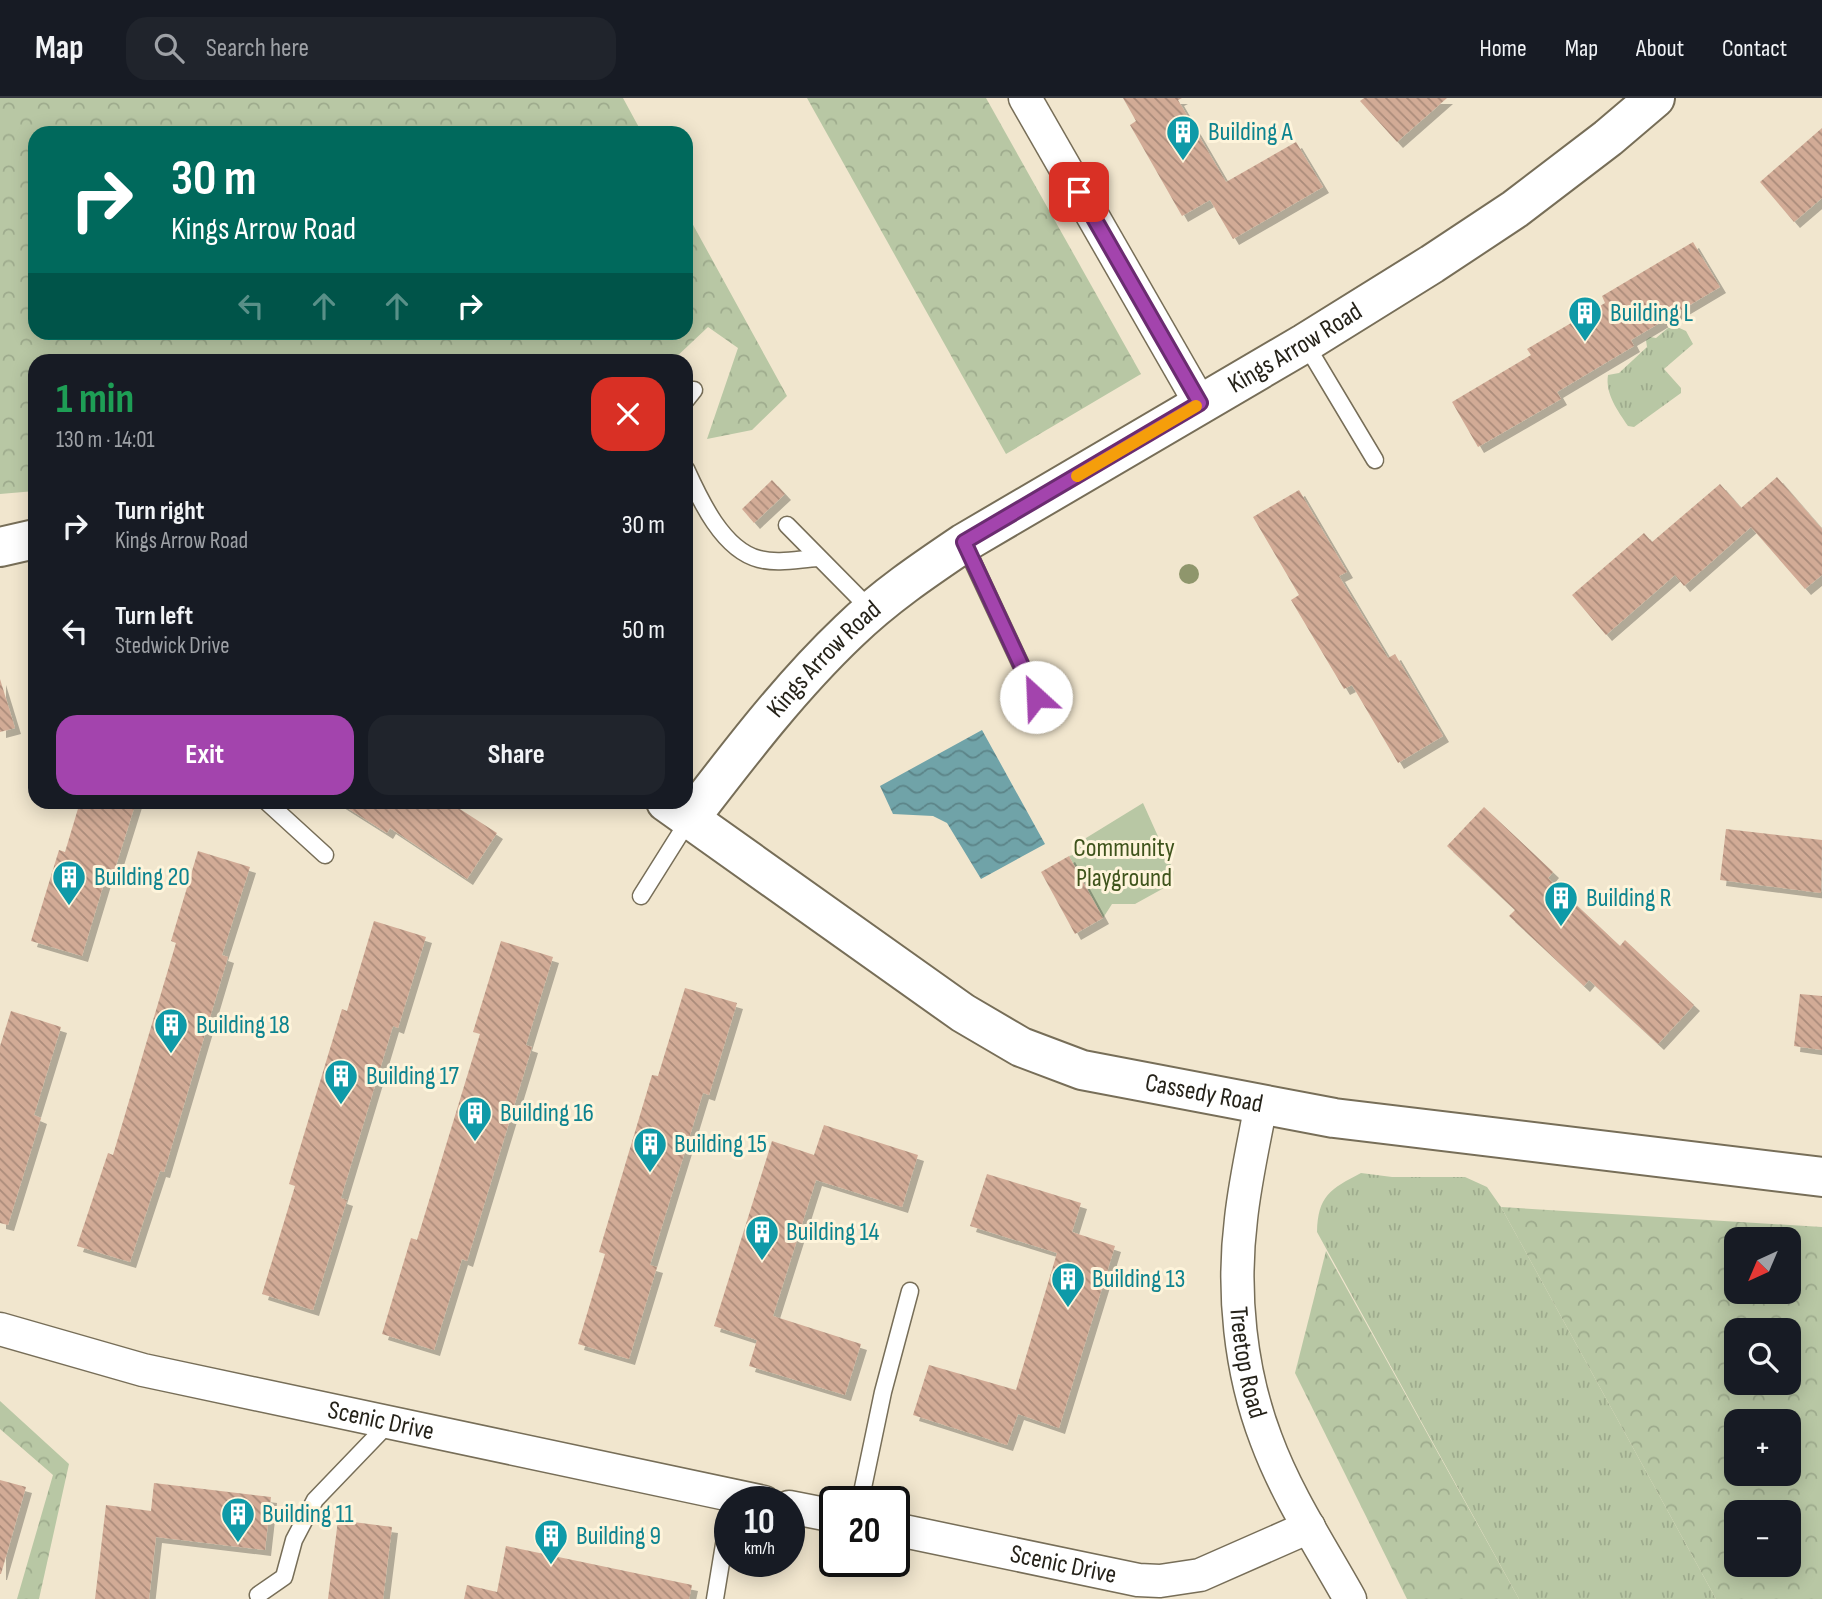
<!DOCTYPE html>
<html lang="en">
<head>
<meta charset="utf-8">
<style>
	:root { --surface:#171b24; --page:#20242c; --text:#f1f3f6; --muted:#9ea1a6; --line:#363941; --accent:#a344ad }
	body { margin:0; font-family:"Sofia Sans Condensed",sans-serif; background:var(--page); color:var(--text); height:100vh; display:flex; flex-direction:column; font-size:26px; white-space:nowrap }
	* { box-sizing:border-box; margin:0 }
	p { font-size:23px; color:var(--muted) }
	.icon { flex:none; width:38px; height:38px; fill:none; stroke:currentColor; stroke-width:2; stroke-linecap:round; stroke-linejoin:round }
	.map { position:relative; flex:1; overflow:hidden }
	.sheet { position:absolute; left:28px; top:256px; width:665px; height:455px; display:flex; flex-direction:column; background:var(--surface); border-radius:21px; box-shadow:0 4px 18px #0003 }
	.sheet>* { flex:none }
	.banner { position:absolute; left:28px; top:28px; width:665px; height:214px; border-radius:21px; box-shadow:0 4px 18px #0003; background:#00695c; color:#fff; overflow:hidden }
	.needle { width:46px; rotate:224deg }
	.controls { position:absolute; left:1724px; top:1129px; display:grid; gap:14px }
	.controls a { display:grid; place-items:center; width:77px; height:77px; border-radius:14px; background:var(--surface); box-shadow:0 4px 18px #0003; font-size:35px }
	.speed { position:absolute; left:714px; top:1388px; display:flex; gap:14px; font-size:35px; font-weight:700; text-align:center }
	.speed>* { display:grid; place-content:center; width:91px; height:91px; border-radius:50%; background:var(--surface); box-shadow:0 4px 18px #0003; line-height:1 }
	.speed small { font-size:18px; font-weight:400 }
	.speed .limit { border:4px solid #111; border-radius:10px; background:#fff; color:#111 }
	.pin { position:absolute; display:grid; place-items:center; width:60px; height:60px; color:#fff; margin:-30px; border-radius:14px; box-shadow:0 4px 10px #0006 }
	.me { position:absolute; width:77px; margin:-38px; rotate:335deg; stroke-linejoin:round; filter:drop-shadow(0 0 5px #0008) }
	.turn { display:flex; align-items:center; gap:24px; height:147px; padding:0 28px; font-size:32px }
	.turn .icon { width:91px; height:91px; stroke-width:2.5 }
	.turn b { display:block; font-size:49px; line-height:60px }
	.lanes { display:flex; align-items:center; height:66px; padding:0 28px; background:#0003; justify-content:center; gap:35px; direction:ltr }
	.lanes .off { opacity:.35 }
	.round { display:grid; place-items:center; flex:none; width:74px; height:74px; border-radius:21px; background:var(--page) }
	.head { display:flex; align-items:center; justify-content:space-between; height:119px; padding:0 28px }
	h1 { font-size:42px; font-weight:700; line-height:52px; color:#1e9e55 }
	.action { display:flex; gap:14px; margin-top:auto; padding:14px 28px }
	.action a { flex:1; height:80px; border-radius:21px; background:var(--accent); color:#fff; font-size:28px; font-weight:700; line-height:80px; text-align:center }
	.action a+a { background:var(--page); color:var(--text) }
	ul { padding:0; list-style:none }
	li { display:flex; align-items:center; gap:21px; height:105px; padding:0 28px }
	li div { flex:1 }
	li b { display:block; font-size:26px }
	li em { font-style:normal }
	header { display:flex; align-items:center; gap:42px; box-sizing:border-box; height:98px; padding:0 35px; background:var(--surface); border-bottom:2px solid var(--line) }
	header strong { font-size:33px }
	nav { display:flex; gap:38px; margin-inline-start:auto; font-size:24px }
	.search { width:490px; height:63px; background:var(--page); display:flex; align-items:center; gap:18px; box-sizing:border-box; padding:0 24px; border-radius:21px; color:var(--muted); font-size:26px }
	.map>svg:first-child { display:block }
	.grass { fill:url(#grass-tufts) }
	.forest { fill:url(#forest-crowns); fill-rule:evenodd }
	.green { fill:#b8c7a4 }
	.water { fill:url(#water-waves) }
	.building { fill:url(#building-back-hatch); filter:url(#shadow) }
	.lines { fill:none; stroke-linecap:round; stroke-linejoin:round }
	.service-casing { stroke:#776e58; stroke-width:19 }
	.minor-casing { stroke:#776e58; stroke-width:35 }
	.tertiary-casing { stroke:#776e58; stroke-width:42 }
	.service { stroke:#fff; stroke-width:16 }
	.minor { stroke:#fff; stroke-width:32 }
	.tertiary { stroke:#fff; stroke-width:38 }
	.tree { fill:#8f966c }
	.route-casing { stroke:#6a2c70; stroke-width:18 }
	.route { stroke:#a344ad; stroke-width:12 }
	.slow { stroke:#f59e0b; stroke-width:12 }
	.labels { text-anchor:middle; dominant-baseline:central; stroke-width:6; stroke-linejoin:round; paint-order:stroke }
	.culture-label { font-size:26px; fill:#0d838f; stroke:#fef4db; text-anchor:start }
	.street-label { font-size:26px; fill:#252219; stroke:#fef4db }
	.park-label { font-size:26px; fill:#3f541c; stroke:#fef4db }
</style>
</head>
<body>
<header>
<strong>Map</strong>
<div class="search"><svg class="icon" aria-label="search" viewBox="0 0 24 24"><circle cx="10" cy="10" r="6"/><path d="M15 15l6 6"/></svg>Search here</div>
<nav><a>Home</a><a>Map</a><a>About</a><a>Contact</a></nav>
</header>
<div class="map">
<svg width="1822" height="1501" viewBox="0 0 1822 1501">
	<defs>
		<pattern id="grass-tufts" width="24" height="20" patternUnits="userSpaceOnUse" patternTransform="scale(1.75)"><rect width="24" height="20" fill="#b8c7a4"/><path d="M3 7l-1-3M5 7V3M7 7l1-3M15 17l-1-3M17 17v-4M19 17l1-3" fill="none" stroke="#9eab8d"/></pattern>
		<pattern id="forest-crowns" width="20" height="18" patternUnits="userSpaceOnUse" patternTransform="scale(1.75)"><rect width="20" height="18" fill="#b8c7a4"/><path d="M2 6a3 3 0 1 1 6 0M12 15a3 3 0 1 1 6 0" fill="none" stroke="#9eab8d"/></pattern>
		<pattern id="water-waves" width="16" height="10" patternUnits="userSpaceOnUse" patternTransform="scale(1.75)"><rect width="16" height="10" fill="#70a3a8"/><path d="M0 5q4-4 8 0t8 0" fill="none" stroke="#5c8488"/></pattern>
		<pattern id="building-back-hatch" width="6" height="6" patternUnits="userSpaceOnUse" patternTransform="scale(1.75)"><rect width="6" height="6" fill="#d2ab96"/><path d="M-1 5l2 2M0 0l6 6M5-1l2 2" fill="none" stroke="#aa8b7a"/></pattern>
		<filter id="shadow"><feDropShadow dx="6" dy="6" stdDeviation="0" flood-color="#0004"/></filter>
	</defs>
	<rect width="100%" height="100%" fill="#f1e6ce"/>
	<g class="grass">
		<path d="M1675 228 1686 233 1693 246 1664 271 1681 290V295L1634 329 1628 328C1618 313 1605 296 1608 277L1619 275 1647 249 1646 242 1650 239 1656 240 1668 230Z"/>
		<path d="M1361 1075 1392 1079H1465L1487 1089 1501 1109 1716 1501H1519L1317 1134C1318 1098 1330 1091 1361 1075Z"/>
	</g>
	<g class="forest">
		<path d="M0 0H623L642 35H35V234H686V114L787 298 752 332 707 341 738 250 708 229 673 262H35V393L0 396Z"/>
		<path d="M807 0H986L1141 276 1006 356Z"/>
		<path d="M1501 1109 1822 1129V1501H1716ZM1736 1141H1788V1194H1736ZM1736 1232H1788V1284H1736ZM1736 1323H1788V1376H1736ZM1736 1414H1788V1466H1736Z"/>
		<path d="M1326 1153 1519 1501H1407L1295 1275Z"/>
		<path d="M0 1303 69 1366 39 1501H17L53 1377 0 1331Z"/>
	</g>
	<path class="green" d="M1143 705 1174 774 1173 785 1135 806H1112L1103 820 1069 758 1077 756 1073 748Z"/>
	<path class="water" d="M982 632 1045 746 981 781 947 725 933 718 893 716 880 688Z"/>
	<g class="building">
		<path d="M1123 0H1182L1178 2 1226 84 1296 44 1323 89 1233 141 1210 102 1182 118 1130 27 1136 23Z"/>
		<path d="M1364 0H1447L1397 44 1360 3Z"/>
		<path d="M1822 30V100L1794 124 1760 84Z"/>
		<path d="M1693 144 1720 189 1631 242 1634 248 1557 294 1561 301 1478 349 1452 304 1531 257 1527 251 1605 205 1602 198Z"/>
		<path d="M1777 379 1822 431V477L1805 491 1751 429 1684 488 1675 477 1606 537 1572 497 1644 435 1652 444 1720 386 1741 410Z"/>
		<path d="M772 382 785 396 754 425 742 411Z"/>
		<path d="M1299 392 1347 474 1339 478 1388 560 1395 556 1443 638 1398 665 1352 587 1344 591 1291 502 1299 497 1253 419Z"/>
		<path d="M0 581 15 630 0 634Z"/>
		<path d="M80 704H136L114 774 108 772 82 858 31 843 59 752 65 754Z"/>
		<path d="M338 704H449L497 735 467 781 390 730 387 735Z"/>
		<path d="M1484 709 1553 774 1548 780 1620 848 1625 842 1694 907 1658 946 1589 882 1584 888 1509 818 1515 812 1447 748Z"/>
		<path d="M1726 731 1822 742 1821 795 1720 782Z"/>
		<path d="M198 753 250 769 222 857 228 859 164 1074 160 1073 130 1164 77 1148 108 1055 113 1057 176 845 171 843Z"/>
		<path d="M1069 758 1103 820 1075 836 1041 774Z"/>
		<path d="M374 823 426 839 398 930 393 928 341 1100 347 1102 313 1212 262 1196 295 1088 289 1086 342 911 347 913Z"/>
		<path d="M501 843 553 859 526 947 532 949 467 1163 462 1161 434 1252 382 1236 411 1140 417 1142 480 936 473 934Z"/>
		<path d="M685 890 737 905 709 997 703 995 650 1167 657 1169 629 1261 578 1246 605 1156 599 1154 652 977 658 978Z"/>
		<path d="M1800 896 1822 898V952L1794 948Z"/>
		<path d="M11 913 61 929 34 1017 41 1020 8 1127 0 1125V948Z"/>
		<path d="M824 1027 918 1057 902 1109 816 1082 773 1218 861 1246 845 1297 749 1268 757 1242 714 1228 772 1043 814 1057Z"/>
		<path d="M987 1076 1081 1105 1072 1134 1115 1148 1059 1330 1018 1316 1007 1347 913 1317 929 1267 1016 1292 1057 1155 970 1128Z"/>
		<path d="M0 1382 26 1389 1 1476H0Z"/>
		<path d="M154 1385 271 1399 265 1452 156 1439 149 1501H95L106 1407 151 1413Z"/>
		<path d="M338 1422 392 1429 383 1501H328Z"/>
		<path d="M506 1448 692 1487 689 1501H464L467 1487 497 1494Z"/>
	</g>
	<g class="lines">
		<g class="service-casing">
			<g id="service">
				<path d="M1305 245 1375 362"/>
				<path d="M686 302 694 292"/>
				<path d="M686 371C700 402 723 452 759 461 778 466 799 461 818 460"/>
				<path d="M787 427 872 513"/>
				<path d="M964 445 1036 599"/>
				<path d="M267 704 325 757"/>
				<path d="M641 798 690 720"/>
				<path d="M860 1404 883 1294 910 1193"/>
				<path d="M258 1497 284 1479 294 1442 315 1402 389 1325"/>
				<path d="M715 1501 730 1410"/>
			</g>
		</g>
		<g class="minor-casing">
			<g id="minor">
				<path d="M1025 0 1200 305"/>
				<path id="s1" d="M1261 1006C1254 1044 1245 1083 1241 1121 1232 1193 1240 1273 1266 1341 1287 1398 1321 1449 1350 1501"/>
				<path id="s2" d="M0 1231 143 1272 764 1404"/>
				<path d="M789 1409 835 1418"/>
				<path id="s3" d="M894 1431 1138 1482 1160 1483 1200 1477 1309 1429"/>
			</g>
		</g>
		<g class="tertiary-casing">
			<g id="tertiary">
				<path d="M0 449 35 441"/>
				<path id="s4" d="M666 704 963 915 1021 949 1082 972 1334 1020 1822 1079"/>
				<path id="s5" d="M690 720C740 655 790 589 849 533 884 499 924 472 964 445L1305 245 1432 166 1515 111 1608 40 1655 0"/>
			</g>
		</g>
		<use href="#service" class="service"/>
		<use href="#minor" class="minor"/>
		<use href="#tertiary" class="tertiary"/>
	</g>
	<circle class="tree" cx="1189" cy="476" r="10"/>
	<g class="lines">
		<g class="route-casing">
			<path id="route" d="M1036 599 964 444 1200 305 1079 94"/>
		</g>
		<use href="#route" class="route"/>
		<path class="slow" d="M1077 378 1196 308"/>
	</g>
	<defs>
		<g id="building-pin" transform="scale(1.75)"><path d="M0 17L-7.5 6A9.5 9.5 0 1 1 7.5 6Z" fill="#0f9aa8" stroke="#fef4db"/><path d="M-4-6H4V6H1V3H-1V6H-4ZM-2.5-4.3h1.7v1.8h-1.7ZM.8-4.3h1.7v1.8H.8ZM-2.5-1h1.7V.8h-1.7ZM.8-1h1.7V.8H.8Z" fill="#fff"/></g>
	</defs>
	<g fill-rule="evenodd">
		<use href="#building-pin" x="1183" y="34"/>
		<use href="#building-pin" x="1585" y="215"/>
		<use href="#building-pin" x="69" y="779"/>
		<use href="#building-pin" x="1561" y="800"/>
		<use href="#building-pin" x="171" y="927"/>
		<use href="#building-pin" x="341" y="978"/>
		<use href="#building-pin" x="475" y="1015"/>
		<use href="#building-pin" x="650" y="1046"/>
		<use href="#building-pin" x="762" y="1134"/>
		<use href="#building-pin" x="1068" y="1181"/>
		<use href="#building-pin" x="238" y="1416"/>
		<use href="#building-pin" x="551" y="1438"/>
	</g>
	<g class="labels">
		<g class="culture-label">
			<text x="1208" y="34">Building A</text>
			<text x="1610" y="215">Building L</text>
			<text x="94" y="779">Building 20</text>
			<text x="1586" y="800">Building R</text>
			<text x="196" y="927">Building 18</text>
			<text x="366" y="978">Building 17</text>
			<text x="500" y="1015">Building 16</text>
			<text x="674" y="1046">Building 15</text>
			<text x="786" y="1134">Building 14</text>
			<text x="1092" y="1181">Building 13</text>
			<text x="262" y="1416">Building 11</text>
			<text x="576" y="1438">Building 9</text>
		</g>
		<g class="street-label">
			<text stroke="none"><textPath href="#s5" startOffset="775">Kings Arrow Road</textPath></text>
			<text stroke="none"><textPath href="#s5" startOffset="208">Kings Arrow Road</textPath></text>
			<text stroke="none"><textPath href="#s4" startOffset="621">Cassedy Road</textPath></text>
			<text stroke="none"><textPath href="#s1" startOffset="261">Treetop Road</textPath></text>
			<text stroke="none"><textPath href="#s2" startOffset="392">Scenic Drive</textPath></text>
			<text stroke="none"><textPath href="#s3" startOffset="173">Scenic Drive</textPath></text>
		</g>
		<g class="park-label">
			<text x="1124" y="750">Community<tspan x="1124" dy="30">Playground</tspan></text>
		</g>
	</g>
</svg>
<div class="controls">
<a><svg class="needle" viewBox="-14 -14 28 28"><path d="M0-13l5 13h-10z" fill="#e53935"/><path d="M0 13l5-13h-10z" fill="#9ea1a6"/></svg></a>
<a><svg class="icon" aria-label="search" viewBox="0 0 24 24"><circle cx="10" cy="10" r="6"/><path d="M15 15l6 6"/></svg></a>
<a>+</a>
<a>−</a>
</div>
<div class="speed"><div>10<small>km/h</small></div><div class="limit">20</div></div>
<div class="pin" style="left:1079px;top:94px;background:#d93025"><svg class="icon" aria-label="arrive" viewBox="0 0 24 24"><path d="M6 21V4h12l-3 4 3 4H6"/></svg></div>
<svg class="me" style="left:1036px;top:599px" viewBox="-20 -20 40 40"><circle r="19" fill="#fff"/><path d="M0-13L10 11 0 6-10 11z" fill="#a344ad"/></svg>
<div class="banner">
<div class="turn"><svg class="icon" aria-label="right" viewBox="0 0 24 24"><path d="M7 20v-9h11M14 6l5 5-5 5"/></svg><div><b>30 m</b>Kings Arrow Road</div></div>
<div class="lanes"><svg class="icon off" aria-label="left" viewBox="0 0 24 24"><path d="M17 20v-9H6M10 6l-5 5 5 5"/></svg><svg class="icon off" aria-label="ahead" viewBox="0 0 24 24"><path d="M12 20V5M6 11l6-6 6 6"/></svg><svg class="icon off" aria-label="ahead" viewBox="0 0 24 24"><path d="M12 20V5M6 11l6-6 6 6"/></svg><svg class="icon" aria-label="right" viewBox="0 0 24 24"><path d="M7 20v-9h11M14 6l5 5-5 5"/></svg></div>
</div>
<section class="sheet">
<div class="head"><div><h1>1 min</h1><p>130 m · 14:01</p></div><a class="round" style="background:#d93025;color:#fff"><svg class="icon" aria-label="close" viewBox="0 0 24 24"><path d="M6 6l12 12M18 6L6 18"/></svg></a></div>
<ul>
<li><svg class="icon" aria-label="right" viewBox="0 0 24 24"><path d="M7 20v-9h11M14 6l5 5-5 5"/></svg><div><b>Turn right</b><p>Kings Arrow Road</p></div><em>30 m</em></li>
<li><svg class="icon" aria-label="left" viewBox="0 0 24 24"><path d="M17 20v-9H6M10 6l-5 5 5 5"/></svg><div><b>Turn left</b><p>Stedwick Drive</p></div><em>50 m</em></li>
</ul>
<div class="action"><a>Exit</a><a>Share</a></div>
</section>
</div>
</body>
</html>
